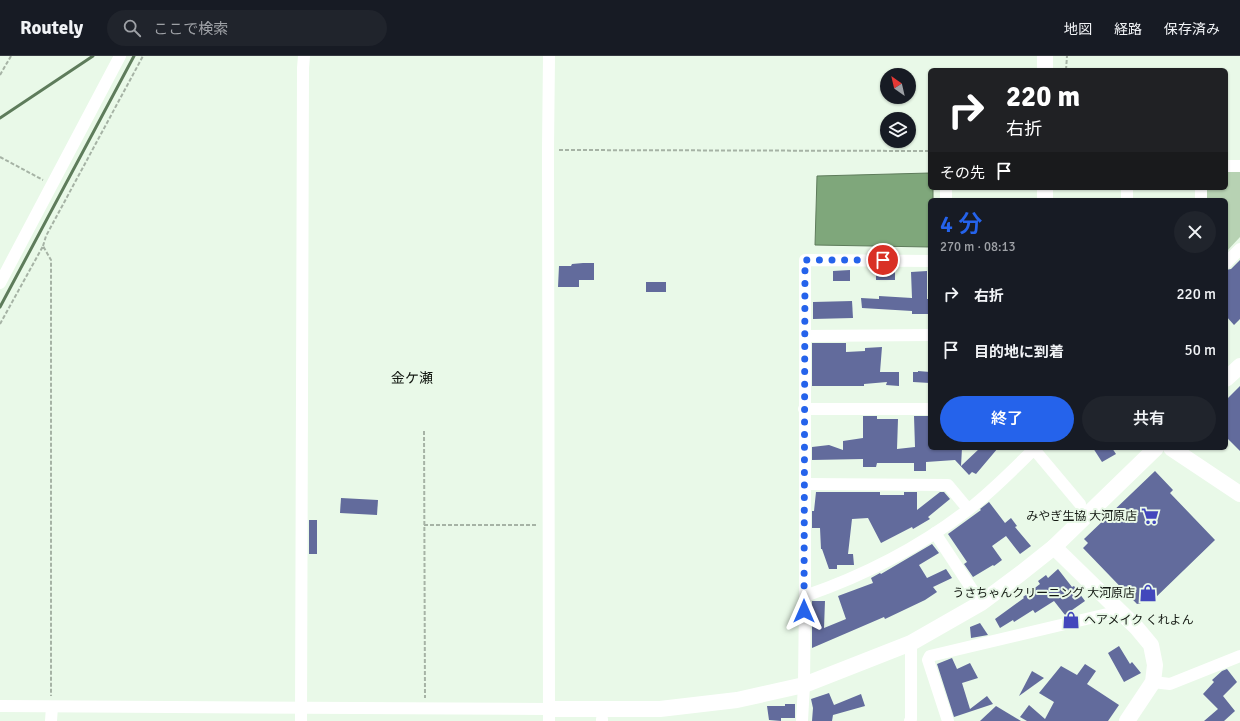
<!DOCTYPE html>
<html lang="ja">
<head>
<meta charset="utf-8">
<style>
	:root { --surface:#171b24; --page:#20242c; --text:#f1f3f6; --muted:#9ea1a6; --line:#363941; --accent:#2563eb }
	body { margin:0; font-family:Signika,"Noto Sans JP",sans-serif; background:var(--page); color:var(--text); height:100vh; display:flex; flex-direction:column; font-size:15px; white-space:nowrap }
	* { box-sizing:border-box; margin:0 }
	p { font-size:13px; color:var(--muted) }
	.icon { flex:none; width:22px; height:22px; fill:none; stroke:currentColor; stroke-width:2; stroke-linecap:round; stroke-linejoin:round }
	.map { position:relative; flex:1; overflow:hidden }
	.drawer { position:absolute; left:928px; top:142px; width:300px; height:252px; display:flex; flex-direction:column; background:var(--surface); border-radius:6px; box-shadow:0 1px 3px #0004 }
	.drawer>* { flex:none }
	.top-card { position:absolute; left:928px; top:12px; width:300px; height:122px; border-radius:6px; box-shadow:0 1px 3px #0004; background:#202124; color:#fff; overflow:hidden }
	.needle { width:26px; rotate:326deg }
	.tools { position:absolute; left:880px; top:12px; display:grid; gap:8px }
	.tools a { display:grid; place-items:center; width:36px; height:36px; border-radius:50%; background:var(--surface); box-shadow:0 1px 3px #0004; font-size:20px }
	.pin { position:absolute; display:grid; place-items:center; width:34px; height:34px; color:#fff; margin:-17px; border:2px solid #fff; border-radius:50%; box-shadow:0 1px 4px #0007 }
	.me { position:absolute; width:44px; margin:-22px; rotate:0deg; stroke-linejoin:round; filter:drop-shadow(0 0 3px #0008) }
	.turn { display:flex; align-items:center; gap:14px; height:84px; padding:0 12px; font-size:18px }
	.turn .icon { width:52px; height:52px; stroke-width:2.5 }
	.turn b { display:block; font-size:28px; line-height:34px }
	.then { display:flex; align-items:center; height:38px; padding:0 12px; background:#0003; gap:8px; font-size:15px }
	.round { display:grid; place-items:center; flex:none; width:42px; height:42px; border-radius:21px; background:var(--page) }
	.head { display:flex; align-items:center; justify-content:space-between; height:68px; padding:0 12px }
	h1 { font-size:24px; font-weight:600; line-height:30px; color:var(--accent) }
	.cta { display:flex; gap:8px; margin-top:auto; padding:8px 12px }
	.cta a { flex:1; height:46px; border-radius:24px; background:var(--accent); color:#fff; font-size:16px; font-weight:600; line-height:46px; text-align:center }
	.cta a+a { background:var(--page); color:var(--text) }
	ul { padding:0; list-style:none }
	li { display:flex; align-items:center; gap:12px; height:56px; padding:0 12px }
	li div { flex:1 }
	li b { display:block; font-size:15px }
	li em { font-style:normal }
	header { display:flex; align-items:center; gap:24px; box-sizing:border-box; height:56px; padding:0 20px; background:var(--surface); border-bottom:1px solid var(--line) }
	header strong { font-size:19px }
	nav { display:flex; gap:22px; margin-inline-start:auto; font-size:14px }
	.search { width:280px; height:36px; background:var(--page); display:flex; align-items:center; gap:10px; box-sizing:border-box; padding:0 14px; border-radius:22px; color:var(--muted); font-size:15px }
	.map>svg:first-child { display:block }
	.green { fill:#b7d2b3 }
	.water { fill:#7fa77b; stroke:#5e7c5b }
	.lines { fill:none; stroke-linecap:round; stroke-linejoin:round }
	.stream { stroke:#5e7c5b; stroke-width:3 }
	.building { fill:#626b9c }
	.path { stroke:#a6b3a5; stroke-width:2; stroke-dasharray:4 2; stroke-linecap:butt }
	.street { stroke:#fff; stroke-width:12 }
	.secondary { stroke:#fff; stroke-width:16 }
	.route { stroke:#2563eb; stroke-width:7; stroke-dasharray:0 12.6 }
	.labels { text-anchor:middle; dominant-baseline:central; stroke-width:4; stroke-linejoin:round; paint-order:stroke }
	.poi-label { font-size:12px; fill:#121711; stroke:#e9f9e8; text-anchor:end }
	.quarter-label { font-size:14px; fill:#121711; stroke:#e9f9e8 }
</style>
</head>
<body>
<header>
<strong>Routely</strong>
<div class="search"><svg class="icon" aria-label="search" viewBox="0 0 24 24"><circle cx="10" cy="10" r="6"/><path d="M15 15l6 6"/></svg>ここで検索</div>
<nav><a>地図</a><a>経路</a><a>保存済み</a></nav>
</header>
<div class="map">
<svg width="1240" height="665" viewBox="0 0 1240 665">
	<rect width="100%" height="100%" fill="#e9f9e8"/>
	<path class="green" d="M1226 113H1240V181L1226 196V144H1206V132H1226Z"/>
	<path class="water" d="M930 117V132H933V144H930V191L815 189 817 120Z"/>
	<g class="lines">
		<g class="stream">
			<path d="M0 62 93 0"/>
			<path d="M0 251 134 0"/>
		</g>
	</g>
	<g class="building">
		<path d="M1240 204V263L1234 269 1226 260V214L1231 213Z"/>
		<path d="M583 207H594V224H579V231H558L559 210H571L572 208Z"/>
		<path d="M850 214V225H833V215Z"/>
		<path d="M876 214 895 215V224H876Z"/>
		<path d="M927 215V243H930V258H912V255L862 252 861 242 879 243V240L912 242 911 216Z"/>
		<rect x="646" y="226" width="20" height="10"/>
		<path d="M852 245 853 262 813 263V246Z"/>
		<path d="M812 287H846V296L865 295V292L882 291 880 316H899V330L886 329 887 326 864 328V330H812Z"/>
		<path d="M918 315 930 316V327L913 326V316H918Z"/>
		<path d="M1240 330V395L1226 381V344Z"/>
		<path d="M863 360H877V363H898L897 393 915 391 914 360H930V393L962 392 961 410 980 392H998L976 418 972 416 969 419 955 404 926 406V415H914V407H877L876 411H863V403L812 404V391L829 389 843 394V385L863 382Z"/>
		<path d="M1093 392H1112L1116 398 1102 406Z"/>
		<path d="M1155 415 1173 434 1170 437 1215 484 1153 544 1137 548 1083 492 1088 487 1084 483Z"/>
		<path d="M816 436H880V439H904V436H917V454L940 436H944L950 443 928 461 930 463 913 473 912 471 881 487 868 462 852 463 848 498H853L854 509H837V513H829L822 493H821L820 472H812V455H814Z"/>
		<path d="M341 442 378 444 377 459 340 457Z"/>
		<path d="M989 446 1005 467 1011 462 1017 470 1015 471 1031 490 1020 498 1006 480 992 490 1002 504 994 510 993 509 973 521 964 508 967 506 948 478 981 454 980 453Z"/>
		<rect x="309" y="464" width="8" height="34"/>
		<path d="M932 488 939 497 919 509 927 522 946 513 952 522 933 531 937 536 925 544 885 563 884 561 812 592V545H825L824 572 846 563 838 540 873 527 871 522 880 517 881 518Z"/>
		<path d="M1058 513 1072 531 1074 530 1085 545 1065 559 1054 545 1035 557 1033 554 1014 566 1013 564 1000 572 995 563 1024 542 1023 541 1040 528 1038 525 1046 519 1048 522Z"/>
		<path d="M980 567 988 579 971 582 970 571Z"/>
		<path d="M1119 590 1130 608 1132 606 1141 617 1124 626 1108 597Z"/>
		<path d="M952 602 957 613 970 607 978 622 962 627 970 653 987 640 993 648 954 661 937 608Z"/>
		<path d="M1085 608 1096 615 1087 628 1119 649 1108 665H1027L1020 661 1029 649 1045 663 1054 646 1039 637 1061 610 1077 619Z"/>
		<path d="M1227 613 1237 626 1223 640 1235 655 1224 665H1204L1218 653 1203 638 1214 626 1212 624 1222 615Z"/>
		<path d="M1032 615 1044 622 1019 640Z"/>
		<path d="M829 637 834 649 861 638 865 650 833 659 832 665H812L813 652 811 643Z"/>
		<path d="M785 648H795V662H781V665L769 664 767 650H785Z"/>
		<path d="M996 650 1021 665H980Z"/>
	</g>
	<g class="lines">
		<g class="path">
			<path d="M1066 14 1067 0"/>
			<path d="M0 19 11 0"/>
			<path d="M559 94 930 95"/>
			<path d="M0 101 43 124"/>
			<path d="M43 190 46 180 143 0"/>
			<path d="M0 268 43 190 51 204V640"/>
			<path d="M424 375 425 642"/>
			<path d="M424 469H537"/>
		</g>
		<g class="street">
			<path d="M1226 110H1240"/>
			<path d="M946 144V132"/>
			<path d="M1127 144V132"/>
			<path d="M1201 144V132"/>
			<path d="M1226 207 1240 193"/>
			<path d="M0 227 120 0"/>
			<path d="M805 280 930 279"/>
			<path d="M804 353H930"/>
			<path d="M1033 392 1080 448"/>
			<path d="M805 428 948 429 968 453"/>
			<path d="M935 477 981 547"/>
			<path d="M805 540C863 520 920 491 969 453 992 435 1013 414 1034 393"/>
			<path d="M1153 626 1170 628 1240 600"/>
			<path d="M0 650 549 653"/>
			<path d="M602 663V665"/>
			<path d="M51 665 52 651"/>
			<path d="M301 665 303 12 304 0"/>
			<path d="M549 665 548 94 549 0"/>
			<path d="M802 665 804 629 805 540V204L930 205"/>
			<path d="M910 665 911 663V587"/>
			<path d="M948 665 928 604 930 600 1120 555"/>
		</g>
		<g class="secondary">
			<path d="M1045 14V0"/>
			<path d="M1045 132V144"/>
			<path d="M1226 323 1240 310"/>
			<path d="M1171 392 1240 438"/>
			<path d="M1054 491 1136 571 1151 589 1155 609 1153 626 1127 665"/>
			<path d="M549 653H660L737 644 804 629 911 587 981 547 1020 518 1054 491 1156 392"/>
		</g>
	</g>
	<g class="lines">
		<path class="route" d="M804 555 805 204H883"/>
	</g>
	<defs>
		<g id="supermarket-bare" transform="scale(1.38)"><path d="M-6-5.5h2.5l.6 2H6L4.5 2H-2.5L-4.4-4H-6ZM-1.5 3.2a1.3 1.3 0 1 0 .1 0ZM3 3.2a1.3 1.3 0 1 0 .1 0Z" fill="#4247bc" stroke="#e9f9e8" stroke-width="2.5" paint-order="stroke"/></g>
		<g id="shop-bare" transform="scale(1.38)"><path d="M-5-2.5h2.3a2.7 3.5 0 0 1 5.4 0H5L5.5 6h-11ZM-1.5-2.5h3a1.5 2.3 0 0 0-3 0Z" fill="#4247bc" stroke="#e9f9e8" stroke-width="2.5" paint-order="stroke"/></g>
	</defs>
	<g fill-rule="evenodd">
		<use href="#supermarket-bare" x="1150" y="460"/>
		<use href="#shop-bare" x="1148" y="537"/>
		<use href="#shop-bare" x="1071" y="564"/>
	</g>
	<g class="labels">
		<g class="poi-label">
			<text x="1137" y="460">みやぎ生協 大河原店</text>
			<text x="1135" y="537">うさちゃんクリーニング 大河原店</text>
			<text x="1084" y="564" text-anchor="start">ヘアメイク くれよん</text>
		</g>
		<g class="quarter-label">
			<text x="412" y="322">金ケ瀬</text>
		</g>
	</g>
</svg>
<div class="tools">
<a><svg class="needle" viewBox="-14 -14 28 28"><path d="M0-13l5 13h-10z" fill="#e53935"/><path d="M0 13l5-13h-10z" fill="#9ea1a6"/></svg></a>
<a><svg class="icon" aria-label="layers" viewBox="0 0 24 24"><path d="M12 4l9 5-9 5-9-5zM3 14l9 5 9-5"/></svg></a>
</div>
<div class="pin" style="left:883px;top:204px;background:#d93025"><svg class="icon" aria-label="arrive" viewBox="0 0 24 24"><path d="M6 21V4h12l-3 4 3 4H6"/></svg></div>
<svg class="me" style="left:804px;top:555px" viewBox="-20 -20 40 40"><path d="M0-17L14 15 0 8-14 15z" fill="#2563eb" stroke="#fff" stroke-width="4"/></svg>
<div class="top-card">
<div class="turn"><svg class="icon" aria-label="right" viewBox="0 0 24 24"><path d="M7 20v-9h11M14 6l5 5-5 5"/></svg><div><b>220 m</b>右折</div></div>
<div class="then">その先<svg class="icon" aria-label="arrive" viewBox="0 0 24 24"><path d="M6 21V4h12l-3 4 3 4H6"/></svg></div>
</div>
<section class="drawer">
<div class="head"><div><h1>4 分</h1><p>270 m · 08:13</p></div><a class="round"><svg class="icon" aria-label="close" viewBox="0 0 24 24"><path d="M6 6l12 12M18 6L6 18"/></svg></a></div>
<ul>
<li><svg class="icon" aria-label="right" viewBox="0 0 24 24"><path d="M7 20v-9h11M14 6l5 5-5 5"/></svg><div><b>右折</b></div><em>220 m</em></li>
<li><svg class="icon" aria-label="arrive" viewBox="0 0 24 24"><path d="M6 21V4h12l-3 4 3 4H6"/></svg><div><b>目的地に到着</b></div><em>50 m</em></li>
</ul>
<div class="cta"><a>終了</a><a>共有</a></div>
</section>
</div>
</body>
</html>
